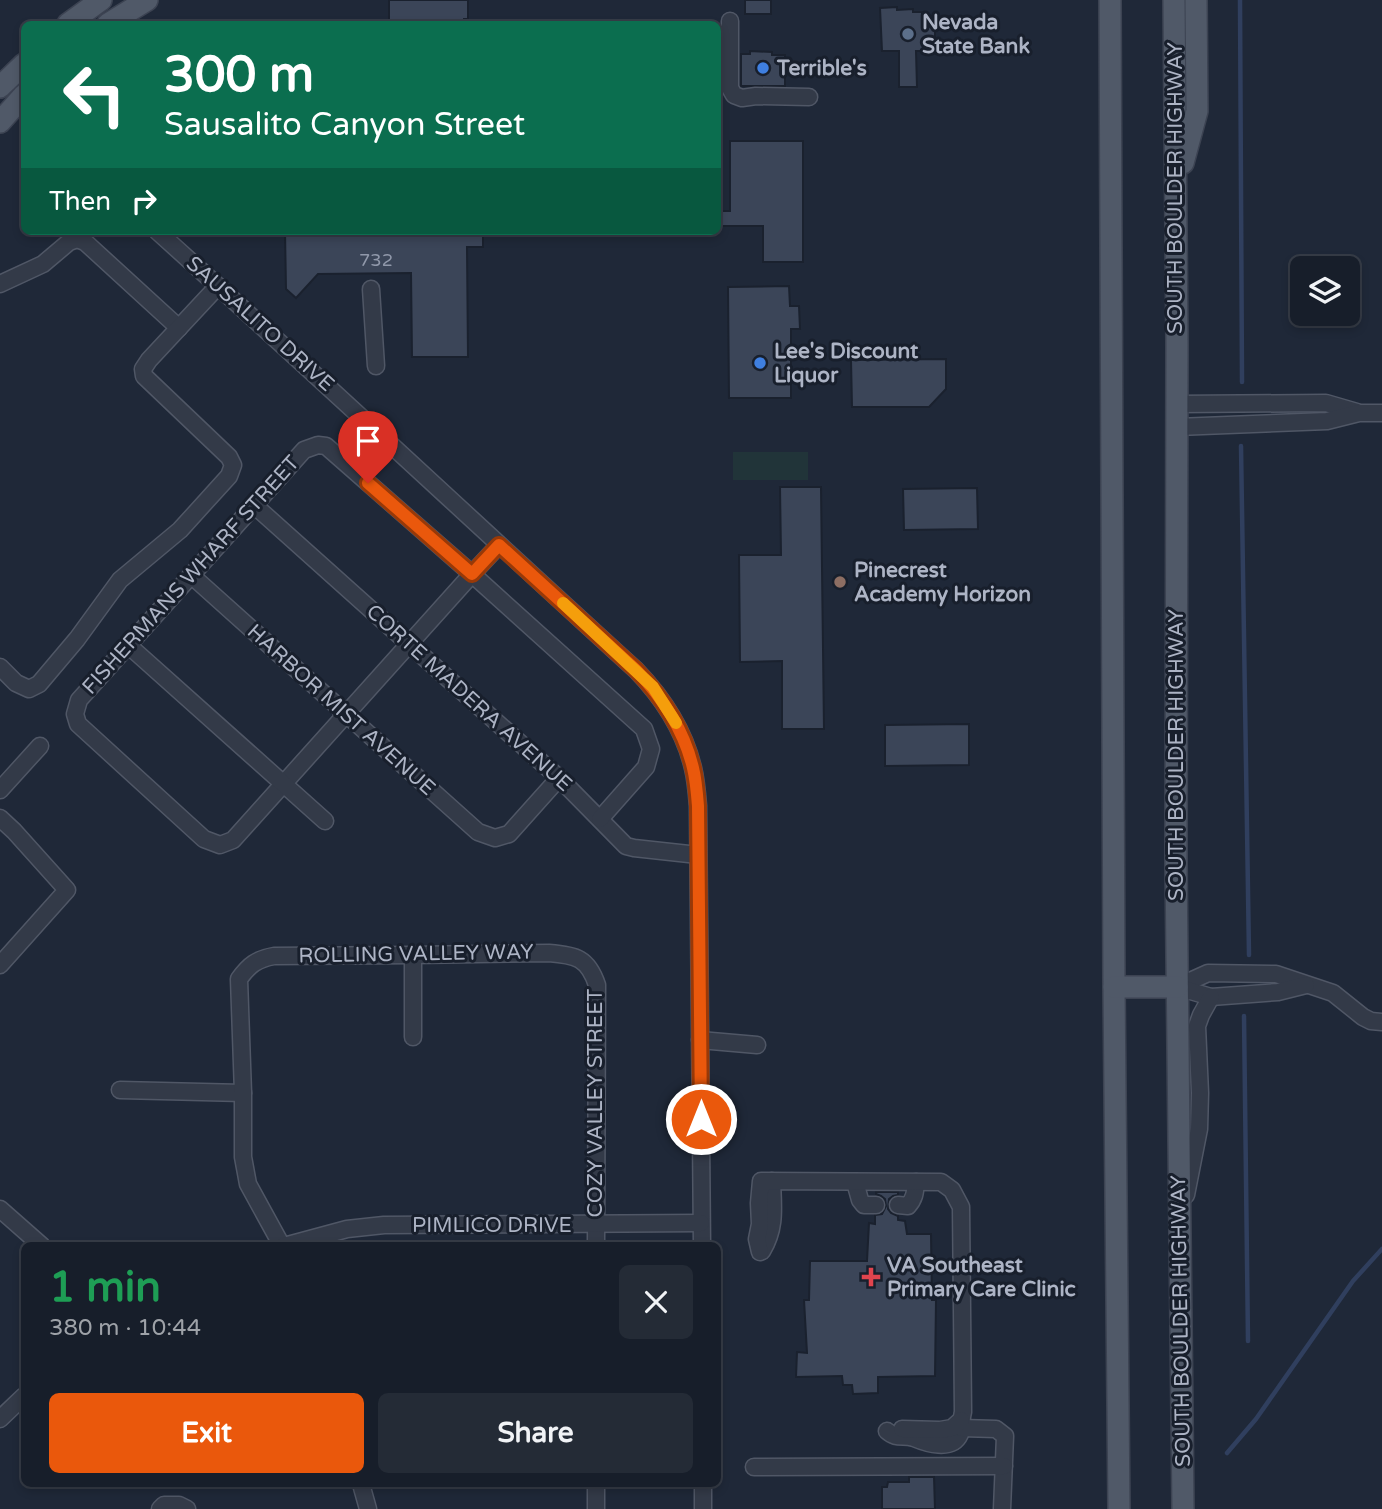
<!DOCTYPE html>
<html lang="en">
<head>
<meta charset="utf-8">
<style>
	:root { --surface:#171e2a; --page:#242b36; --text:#f1f3f6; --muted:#9ea2a8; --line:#363c47; --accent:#ea580c }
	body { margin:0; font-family:"Varela Round",sans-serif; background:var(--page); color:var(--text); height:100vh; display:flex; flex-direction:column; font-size:26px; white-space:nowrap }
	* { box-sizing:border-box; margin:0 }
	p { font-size:23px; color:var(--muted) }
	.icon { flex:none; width:38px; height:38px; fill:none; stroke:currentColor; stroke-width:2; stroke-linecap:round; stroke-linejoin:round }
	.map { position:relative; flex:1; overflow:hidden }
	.panel { position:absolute; left:21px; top:1242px; width:700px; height:245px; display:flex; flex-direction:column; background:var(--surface); border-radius:10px; box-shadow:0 4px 10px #0003,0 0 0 2px var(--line) }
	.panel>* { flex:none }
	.top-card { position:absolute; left:21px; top:21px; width:700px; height:214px; border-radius:10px; box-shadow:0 4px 10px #0003,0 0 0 2px var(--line); background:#0b6e4f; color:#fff; overflow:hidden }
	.controls { position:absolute; left:1290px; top:256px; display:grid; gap:14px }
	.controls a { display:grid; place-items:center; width:70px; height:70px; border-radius:10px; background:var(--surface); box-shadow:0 4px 10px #0003,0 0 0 2px var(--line); font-size:35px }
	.pin { position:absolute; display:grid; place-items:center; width:60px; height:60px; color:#fff; margin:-72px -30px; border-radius:50% 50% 50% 0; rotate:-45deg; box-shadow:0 0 7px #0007 }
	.pin .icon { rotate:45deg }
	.me { position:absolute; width:77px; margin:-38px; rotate:0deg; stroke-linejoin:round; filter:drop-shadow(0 0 5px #0008) }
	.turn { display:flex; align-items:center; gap:24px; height:147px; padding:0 28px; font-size:32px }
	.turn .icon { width:91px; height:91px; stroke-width:2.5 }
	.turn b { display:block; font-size:49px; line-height:60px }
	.then { display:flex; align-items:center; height:66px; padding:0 28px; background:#0003; gap:14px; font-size:26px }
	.round { display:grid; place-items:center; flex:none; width:74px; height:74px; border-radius:10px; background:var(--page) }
	.head { display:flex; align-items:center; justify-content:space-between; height:119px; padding:0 28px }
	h1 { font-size:42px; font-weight:700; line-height:52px; color:#1e9e55 }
	.primary-button { display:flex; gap:14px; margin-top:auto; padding:14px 28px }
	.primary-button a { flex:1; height:80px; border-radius:10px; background:var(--accent); color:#fff; font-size:28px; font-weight:700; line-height:80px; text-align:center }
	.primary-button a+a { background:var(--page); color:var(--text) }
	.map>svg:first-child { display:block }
	.garden { fill:#213439 }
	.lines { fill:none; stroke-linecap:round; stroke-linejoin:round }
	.stream { stroke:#303f5e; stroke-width:4.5 }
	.building { fill:#3b4558; stroke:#1a212e; stroke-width:2 }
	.minor-casing { stroke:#505766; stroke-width:19 }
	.major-casing { stroke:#3c4352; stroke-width:24 }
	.minor { stroke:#333a48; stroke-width:16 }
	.major { stroke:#505968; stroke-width:21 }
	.route-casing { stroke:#983908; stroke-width:18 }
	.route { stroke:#ea580c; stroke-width:12 }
	.slow { stroke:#f59e0b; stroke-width:12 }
	.service-dot { fill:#5c6f8a; stroke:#181f2c; stroke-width:2.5 }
	.shop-dot { fill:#3f7fe0; stroke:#181f2c; stroke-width:2.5 }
	.education-dot { fill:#8d6e63; stroke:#181f2c; stroke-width:2.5 }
	.health-dot { fill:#e0444e; stroke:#181f2c; stroke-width:2.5 }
	.labels { text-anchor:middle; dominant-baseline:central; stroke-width:6; stroke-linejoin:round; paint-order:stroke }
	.number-label { font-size:18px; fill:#9098aa }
	.poi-label { font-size:21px; font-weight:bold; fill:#adb4c5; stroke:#181f2c; text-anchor:start }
	.street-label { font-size:21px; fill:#adb4c5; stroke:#181f2c }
</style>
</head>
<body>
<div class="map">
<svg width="1382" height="1509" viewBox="0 0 1382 1509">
	<rect width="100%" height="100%" fill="#1f2838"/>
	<rect class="garden" x="733" y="452" width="75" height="28"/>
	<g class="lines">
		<g class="stream">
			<path d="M1240 0 1242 382"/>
			<path d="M1241 446 1249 955"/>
			<path d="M1244 1016 1248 1341"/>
			<path d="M1227 1453 1256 1419 1353 1281 1382 1249"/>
		</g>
	</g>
	<g class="building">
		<path d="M389 0H468V19H464V24H389Z"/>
		<rect x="745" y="0" width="26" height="14"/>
		<path d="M897 7V10L913 9V12H922V17H935V51H916L917 87H899V51H882L880 8Z"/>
		<path d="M750 51 772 52V55H785V86H741V54H750Z"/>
		<path d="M730 141H803V262H763V226H718V211H730Z"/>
		<path d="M285 231H483V247H467L468 357H412L411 273 318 274 296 298 286 289Z"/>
		<path d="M789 286 790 306H799L800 329H791V398H729L728 287Z"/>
		<path d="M946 359V389L929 407H852L851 360Z"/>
		<path d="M780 487H821L824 729H782V661L740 662 739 555H781Z"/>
		<path d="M977 488 978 529 904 530 903 489Z"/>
		<path d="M969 724V765L885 766V725Z"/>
		<path d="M876 1192H898V1195L893 1196 889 1199 888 1209 891 1213 898 1216V1220L905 1221 907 1234H931L932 1300H936L935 1376 878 1377V1393L853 1394 852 1385H843L842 1376 796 1377 797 1352 807 1353 804 1300H809L810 1261H867L869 1223 875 1224V1215L882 1214 886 1206 885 1199 881 1196 876 1194Z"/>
		<path d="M909 1477H934L935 1509H882V1487H887L888 1482H909Z"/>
	</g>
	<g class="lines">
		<g class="minor-casing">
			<g id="minor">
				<path d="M730 21V88L734 95 742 98 756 96 809 97"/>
				<path d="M157 231C318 376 476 524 636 670 663 698 684 730 693 768 696 780 697 793 698 806L702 1246"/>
				<path d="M0 284 43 264 69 242 77 239 85 242 179 328"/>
				<path d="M371 289 376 366"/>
				<path d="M1177 404 1326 403 1357 412"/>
				<path d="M1177 427 1327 421 1359 413H1382"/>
				<path d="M254 505 559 778 626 846 634 848 698 855"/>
				<path d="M499 545 472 574 233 840 220 845 204 839 78 724 75 714 79 700 304 450 318 445 326 446 472 574 644 729 651 749 646 767 600 819"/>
				<path d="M191 575 478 832 495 838 509 834 559 778"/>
				<path d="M128 645 325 821"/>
				<path d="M0 667 16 683 29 689 39 684 77 639 120 580 180 530 229 476 233 465 229 457 144 376 143 369 149 360 218 286"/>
				<path d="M0 790 40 746"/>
				<path d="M0 818 14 831 67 890 0 965"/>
				<path d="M413 955V1037"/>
				<path d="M1177 987 1208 973 1276 974 1333 993 1363 1017 1371 1021 1382 1022"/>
				<path d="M1177 987 1211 997 1278 992 1306 985"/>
				<path d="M700 1040 757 1045"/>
				<path d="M120 1090 243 1093"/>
				<path d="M855 1182 860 1200 864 1205H876"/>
				<path d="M1186 1195 1199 1129 1200 1093 1197 1026 1201 1015 1211 997"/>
				<path d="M898 1205 908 1206C915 1198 915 1192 916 1182"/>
				<path d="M0 1209 42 1246"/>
				<path d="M282 1246 248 1184 243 1157V1093L239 979C249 965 257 959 274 956L413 955 549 953C576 955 588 958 597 985L596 1246"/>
				<path d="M284 1246 347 1229 384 1225 701 1223"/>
				<path d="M762 1251C776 1228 773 1208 772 1181"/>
				<path d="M760 1252 757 1239 760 1224 759 1203 761 1181 941 1182 952 1190 961 1207 963 1412C961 1419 962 1428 960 1434 952 1452 926 1443 914 1438 903 1434 897 1440 887 1431"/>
				<path d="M0 1419 24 1396"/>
				<path d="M961 1428 996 1429 1005 1436 1002 1509"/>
				<path d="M902 1429 940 1430 952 1428 961 1420"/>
				<path d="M754 1467 1004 1466"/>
				<path d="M361 1484 368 1509"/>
				<path d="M596 1484V1509"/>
				<path d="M703 1484V1509"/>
				<path d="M160 1509 164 1505H179L187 1509"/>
			</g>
		</g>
		<g class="major-casing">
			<g id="major">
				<path d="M1110 0 1114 987 1119 1509"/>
				<path d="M1174 0 1177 344 1176 864 1183 1509"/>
				<path d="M68 24 101 0"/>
				<path d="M108 24 147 0"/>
				<path d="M0 87 24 64"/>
				<path d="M0 122 24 95"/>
				<path d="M1183 163 1197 111 1196 0"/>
				<path d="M1114 987H1177"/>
			</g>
		</g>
		<use href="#minor" class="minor"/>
		<use href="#major" class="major"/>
	</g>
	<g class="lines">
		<g class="route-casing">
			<path id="route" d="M368 483 472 574 499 545 636 670C663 698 684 730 693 768 696 780 697 793 698 806L701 1119"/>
		</g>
		<use href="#route" class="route"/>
		<path class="slow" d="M563 603 653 687 676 723"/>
	</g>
	<circle class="service-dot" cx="908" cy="34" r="7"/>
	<g class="shop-dot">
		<circle cx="763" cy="68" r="7"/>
		<circle cx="760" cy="363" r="7"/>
	</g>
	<circle class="education-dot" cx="840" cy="582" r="7"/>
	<path class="health-dot" d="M867.5 1266.5h7v7h7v7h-7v7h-7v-7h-7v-7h7z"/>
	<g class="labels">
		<g class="number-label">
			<text x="376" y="260">732</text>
		</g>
		<g class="poi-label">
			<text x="922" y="22">Nevada<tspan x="922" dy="24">State Bank</tspan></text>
			<text x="777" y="68">Terrible's</text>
			<text x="774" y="351">Lee's Discount<tspan x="774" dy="24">Liquor</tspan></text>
			<text x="854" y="570">Pinecrest<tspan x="854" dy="24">Academy Horizon</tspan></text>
			<text x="887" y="1265">VA Southeast<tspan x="887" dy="24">Primary Care Clinic</tspan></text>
		</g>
		<g class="street-label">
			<text transform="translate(1175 188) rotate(-90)">SOUTH BOULDER HIGHWAY</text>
			<text transform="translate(260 324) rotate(42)">SAUSALITO DRIVE</text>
			<text transform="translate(191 575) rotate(-48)">FISHERMANS WHARF STREET</text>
			<text transform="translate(469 698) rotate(42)">CORTE MADERA AVENUE</text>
			<text transform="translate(341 710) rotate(42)">HARBOR MIST AVENUE</text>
			<text transform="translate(1176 755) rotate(-90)">SOUTH BOULDER HIGHWAY</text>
			<text transform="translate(416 954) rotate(-1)">ROLLING VALLEY WAY</text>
			<text transform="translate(595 1103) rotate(-90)">COZY VALLEY STREET</text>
			<text x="492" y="1225">PIMLICO DRIVE</text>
			<text transform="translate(1181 1321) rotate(-91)">SOUTH BOULDER HIGHWAY</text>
		</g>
	</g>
</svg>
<div class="controls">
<a><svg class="icon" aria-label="layers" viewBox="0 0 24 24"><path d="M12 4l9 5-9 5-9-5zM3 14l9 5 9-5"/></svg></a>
</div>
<div class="pin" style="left:368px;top:483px;background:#d93025"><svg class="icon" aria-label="arrive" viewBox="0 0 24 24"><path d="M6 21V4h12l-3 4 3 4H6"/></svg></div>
<svg class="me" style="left:701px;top:1119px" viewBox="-20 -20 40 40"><circle r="17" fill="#ea580c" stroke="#fff" stroke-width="3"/><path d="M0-11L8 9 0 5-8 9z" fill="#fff"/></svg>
<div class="top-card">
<div class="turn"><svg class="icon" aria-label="left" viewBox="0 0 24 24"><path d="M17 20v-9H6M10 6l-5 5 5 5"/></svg><div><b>300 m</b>Sausalito Canyon Street</div></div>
<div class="then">Then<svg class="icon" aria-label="right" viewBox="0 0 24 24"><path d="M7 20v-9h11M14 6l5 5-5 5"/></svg></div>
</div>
<section class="panel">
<div class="head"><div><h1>1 min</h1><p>380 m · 10:44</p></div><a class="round"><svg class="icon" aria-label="close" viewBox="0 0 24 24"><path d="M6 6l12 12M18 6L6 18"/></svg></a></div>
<div class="primary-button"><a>Exit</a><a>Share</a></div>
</section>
</div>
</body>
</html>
